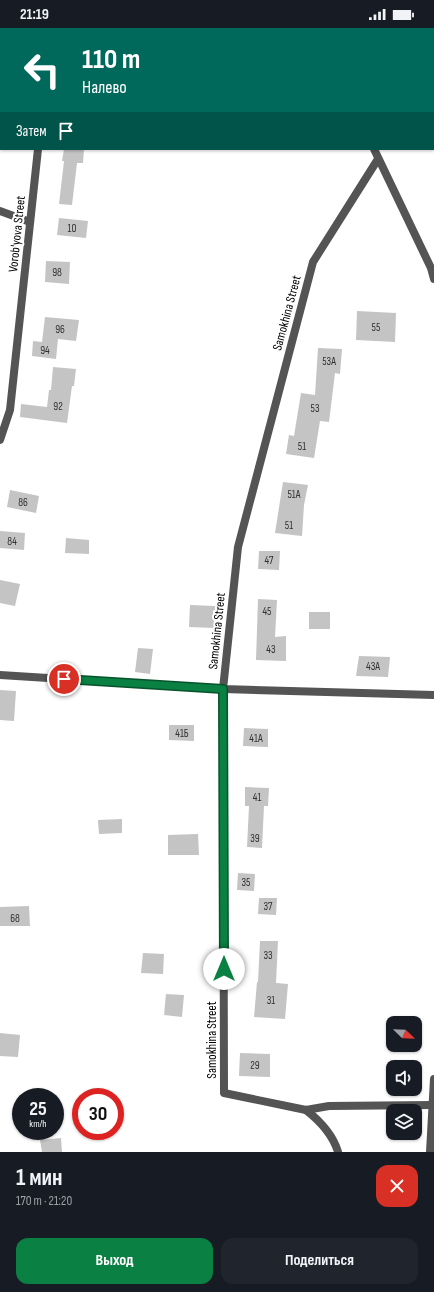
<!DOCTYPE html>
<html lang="ru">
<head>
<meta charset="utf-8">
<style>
	:root { --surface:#171b24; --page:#20242c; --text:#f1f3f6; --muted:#9ea1a6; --accent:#0b8043 }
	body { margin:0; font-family:"Sofia Sans Condensed",sans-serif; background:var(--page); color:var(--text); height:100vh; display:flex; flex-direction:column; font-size:15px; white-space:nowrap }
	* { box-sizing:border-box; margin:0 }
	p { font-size:13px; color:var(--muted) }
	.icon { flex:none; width:22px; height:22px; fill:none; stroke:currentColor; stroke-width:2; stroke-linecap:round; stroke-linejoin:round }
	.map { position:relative; height:1124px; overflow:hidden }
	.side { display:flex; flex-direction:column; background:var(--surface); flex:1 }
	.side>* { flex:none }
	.guide { position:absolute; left:0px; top:0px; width:434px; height:122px; box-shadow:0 1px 3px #0004; background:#00695c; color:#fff; overflow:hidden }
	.needle { width:26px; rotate:113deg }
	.fabs { position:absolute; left:386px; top:988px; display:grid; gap:8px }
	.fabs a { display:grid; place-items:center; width:36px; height:36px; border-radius:8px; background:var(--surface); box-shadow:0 1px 3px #0004; font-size:20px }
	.speed { position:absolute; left:12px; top:1060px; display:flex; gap:8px; font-size:20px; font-weight:700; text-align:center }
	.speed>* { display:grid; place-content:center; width:52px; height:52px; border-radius:50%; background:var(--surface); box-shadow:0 1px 3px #0004; line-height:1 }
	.speed small { font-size:10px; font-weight:400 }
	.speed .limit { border:6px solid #d22; background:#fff; color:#111 }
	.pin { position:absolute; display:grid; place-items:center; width:34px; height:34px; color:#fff; margin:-17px; border:2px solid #fff; border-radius:50%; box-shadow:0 1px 4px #0007 }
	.me { position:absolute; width:44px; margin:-22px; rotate:0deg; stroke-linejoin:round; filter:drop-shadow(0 0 3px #0008) }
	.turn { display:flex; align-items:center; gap:14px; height:84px; padding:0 16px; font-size:18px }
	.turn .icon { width:52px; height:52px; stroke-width:2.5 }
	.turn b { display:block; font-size:28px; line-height:34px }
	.then { display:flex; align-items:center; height:38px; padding:0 16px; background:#0003; gap:8px; font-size:15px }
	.round { display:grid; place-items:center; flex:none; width:42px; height:42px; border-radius:12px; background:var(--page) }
	.overview { display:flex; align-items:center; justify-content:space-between; height:68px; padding:0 16px }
	h1 { font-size:24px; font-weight:700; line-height:30px }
	.primary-button { display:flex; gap:8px; margin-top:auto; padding:8px 16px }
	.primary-button a { flex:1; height:46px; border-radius:12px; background:var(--accent); color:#fff; font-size:16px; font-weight:700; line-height:46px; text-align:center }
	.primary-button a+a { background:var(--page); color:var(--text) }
	.status { display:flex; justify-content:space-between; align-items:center; height:28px; padding:0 20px; background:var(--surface); direction:ltr }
	.status svg { height:11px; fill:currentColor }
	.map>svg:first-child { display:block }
	.building { fill:#c4c4c4 }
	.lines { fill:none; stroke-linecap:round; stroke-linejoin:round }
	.service { stroke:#545454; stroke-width:8 }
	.minor { stroke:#545454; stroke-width:8 }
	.route-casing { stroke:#07532c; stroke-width:10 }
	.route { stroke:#0b8043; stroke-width:7 }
	.labels { text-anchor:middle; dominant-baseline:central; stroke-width:4; stroke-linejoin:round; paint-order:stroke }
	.number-label { font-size:11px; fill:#313131 }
	.street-label { font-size:13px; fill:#000; stroke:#fff }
</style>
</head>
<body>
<div class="status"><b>21:19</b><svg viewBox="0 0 49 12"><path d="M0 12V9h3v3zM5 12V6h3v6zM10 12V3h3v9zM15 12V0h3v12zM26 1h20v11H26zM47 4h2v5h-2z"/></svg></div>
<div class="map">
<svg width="434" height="1124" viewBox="0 0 434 1124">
	<rect width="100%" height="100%" fill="#fff"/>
	<g class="building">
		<path d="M64 121H84L83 135H77L72 177 59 176 64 133H62Z"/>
		<path d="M59 190 88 193 86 210 57 207Z"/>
		<path d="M46 233 70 234 69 256 45 254Z"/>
		<path d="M357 283 396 285 395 314 356 312Z"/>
		<path d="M45 289 79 292 76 313 58 311 56 331 32 328 33 313 42 314Z"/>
		<path d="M318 320 342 321 340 346 335 345 329 394 320 393 314 430 286 426 289 407 294 408 301 365 315 367Z"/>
		<path d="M53 339 76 341 74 358H72L67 395 20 389 21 376 47 379 49 362H51Z"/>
		<path d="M283 454 308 457 304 477 302 508 275 505Z"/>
		<path d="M10 462 39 468 36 485 7 479Z"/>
		<path d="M0 503 25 505 24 522 0 520Z"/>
		<path d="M66 510 89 512V526L65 525Z"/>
		<path d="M259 523H280L279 542 258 541Z"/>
		<path d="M0 552 20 556 15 578 0 575Z"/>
		<path d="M258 571 277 572 275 609 286 608V633L256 632Z"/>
		<path d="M190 577 215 578 214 600 189 599Z"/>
		<rect x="309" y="584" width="21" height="17"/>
		<path d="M138 620 153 621 150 646 135 644Z"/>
		<path d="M359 628 390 629 388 649 356 648Z"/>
		<path d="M0 662 16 663 14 693 0 692Z"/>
		<path d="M169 697H194V713L169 712Z"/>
		<path d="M244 700 268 701V719L243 718Z"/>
		<path d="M245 759 269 760 268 778H264L262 820 247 819 249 778H245Z"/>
		<path d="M122 791V805L99 806 98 792Z"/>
		<path d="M198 806 199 827H168V807Z"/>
		<path d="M238 845 255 846 254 863 237 862Z"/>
		<path d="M259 870H277L276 887 258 886Z"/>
		<path d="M29 878 30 898H0V879Z"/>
		<path d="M260 913H278L276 955 288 956 285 991 254 989 257 954H258Z"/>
		<path d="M143 925 164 926 163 946 141 945Z"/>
		<path d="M166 966 184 967 182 989 164 987Z"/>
		<path d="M0 1005 20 1007 18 1029 0 1028Z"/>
		<path d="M240 1025 270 1026V1049L239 1048Z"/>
		<path d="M61 1110 62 1124H42L40 1112Z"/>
	</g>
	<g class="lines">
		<g class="service">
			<path d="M0 183 30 194"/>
			<path d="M306 1082C320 1093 333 1107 338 1124"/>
		</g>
		<g class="minor">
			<path d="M95 0 96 1"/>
			<path d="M327 0V1"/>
			<path d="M251 1 253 0"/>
			<path d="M0 72H1"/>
			<path d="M374 121 431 240 434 251"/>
			<path d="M378 131 313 234 238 519 223 661 224 1065 306 1082 329 1078 432 1077"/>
			<path d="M0 412 10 382 38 121"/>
			<path d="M0 647 223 661 434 667"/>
			<path d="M430 1124 434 1051"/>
		</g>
	</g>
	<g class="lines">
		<g class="route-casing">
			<path id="route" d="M64 651 223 661 224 941"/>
		</g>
		<use href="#route" class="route"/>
	</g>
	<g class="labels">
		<g class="number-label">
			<text x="72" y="200">10</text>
			<text x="57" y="244">98</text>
			<text x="376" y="299">55</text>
			<text x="60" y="301">96</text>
			<text x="45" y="322">94</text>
			<text x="329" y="333">53А</text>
			<text x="58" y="378">92</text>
			<text x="315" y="380">53</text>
			<text x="302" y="418">51</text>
			<text x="294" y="466">51А</text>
			<text x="23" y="474">86</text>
			<text x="289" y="497">51</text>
			<text x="12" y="513">84</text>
			<text x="269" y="532">47</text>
			<text x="267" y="583">45</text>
			<text x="271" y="621">43</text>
			<text x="373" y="638">43А</text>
			<text x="182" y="705">41Б</text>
			<text x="256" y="710">41А</text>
			<text x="257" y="769">41</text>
			<text x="255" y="810">39</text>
			<text x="246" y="854">35</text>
			<text x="268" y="878">37</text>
			<text x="15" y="890">68</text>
			<text x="268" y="927">33</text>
			<text x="271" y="972">31</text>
			<text x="255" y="1037">29</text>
		</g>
		<g class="street-label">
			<text transform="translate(17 206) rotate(-84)">Vorob'yova Street</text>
			<text transform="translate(287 285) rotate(-75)">Samokhina Street</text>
			<text transform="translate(217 603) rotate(-84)">Samokhina Street</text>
			<text transform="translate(212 1012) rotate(-90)">Samokhina Street</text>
		</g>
	</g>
</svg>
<div class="fabs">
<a><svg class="needle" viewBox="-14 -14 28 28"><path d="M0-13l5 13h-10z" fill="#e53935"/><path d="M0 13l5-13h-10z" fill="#9ea1a6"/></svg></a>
<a><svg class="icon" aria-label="sound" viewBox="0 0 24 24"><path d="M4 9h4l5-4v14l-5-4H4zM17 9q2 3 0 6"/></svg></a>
<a><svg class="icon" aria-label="layers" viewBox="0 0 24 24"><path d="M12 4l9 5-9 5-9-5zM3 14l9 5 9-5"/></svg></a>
</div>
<div class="speed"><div>25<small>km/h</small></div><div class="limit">30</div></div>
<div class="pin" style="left:64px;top:651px;background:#d93025"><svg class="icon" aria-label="arrive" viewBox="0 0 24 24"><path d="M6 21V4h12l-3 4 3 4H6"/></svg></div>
<svg class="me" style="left:224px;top:941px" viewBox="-20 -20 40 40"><circle r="19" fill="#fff"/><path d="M0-13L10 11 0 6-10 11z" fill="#0b8043"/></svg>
<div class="guide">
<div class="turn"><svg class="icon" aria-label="left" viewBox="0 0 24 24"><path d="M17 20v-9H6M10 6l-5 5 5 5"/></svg><div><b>110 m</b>Налево</div></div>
<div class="then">Затем<svg class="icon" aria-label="arrive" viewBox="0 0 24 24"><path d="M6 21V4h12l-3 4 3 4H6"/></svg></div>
</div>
</div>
<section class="side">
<div class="overview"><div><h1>1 мин</h1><p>170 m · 21:20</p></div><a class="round" style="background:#d93025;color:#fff"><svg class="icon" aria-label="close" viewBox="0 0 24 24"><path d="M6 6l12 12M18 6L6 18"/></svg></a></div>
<div class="primary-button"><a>Выход</a><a>Поделиться</a></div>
</section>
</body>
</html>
